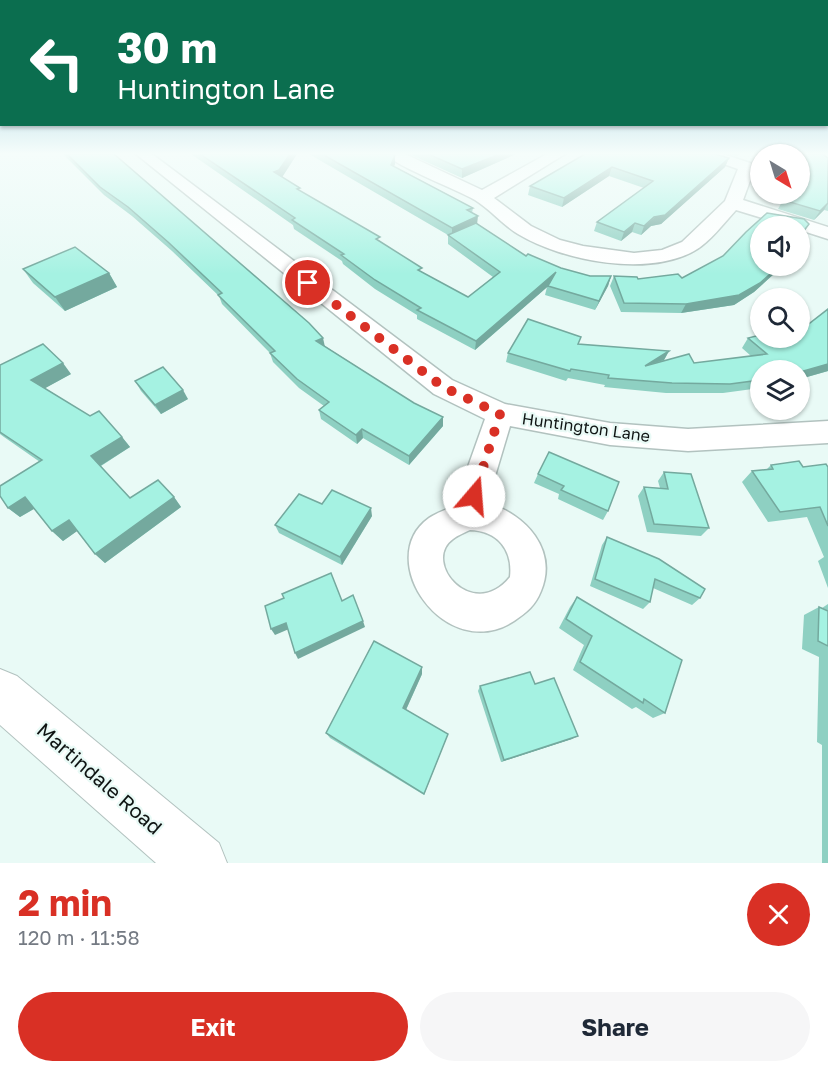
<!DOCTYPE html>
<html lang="en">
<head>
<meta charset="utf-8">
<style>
	:root { --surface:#fff; --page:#f6f6f7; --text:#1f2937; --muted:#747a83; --accent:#d93025 }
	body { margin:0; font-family:"Golos Text",sans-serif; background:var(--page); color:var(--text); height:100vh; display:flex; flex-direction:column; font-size:22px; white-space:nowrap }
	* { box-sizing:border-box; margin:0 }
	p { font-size:20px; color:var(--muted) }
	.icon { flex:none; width:33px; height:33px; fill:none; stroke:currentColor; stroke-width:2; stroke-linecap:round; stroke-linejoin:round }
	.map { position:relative; height:863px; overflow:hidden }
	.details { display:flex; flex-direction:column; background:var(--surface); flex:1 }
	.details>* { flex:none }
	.guide { position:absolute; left:0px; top:0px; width:828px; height:126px; box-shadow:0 2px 4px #0004; background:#0b6e4f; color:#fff; overflow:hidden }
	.needle { width:39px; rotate:142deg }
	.fabs { position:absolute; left:750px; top:144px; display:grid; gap:12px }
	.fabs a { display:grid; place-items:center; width:60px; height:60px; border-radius:50%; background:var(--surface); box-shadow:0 2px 4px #0004; font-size:30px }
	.pin { position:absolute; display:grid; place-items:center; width:51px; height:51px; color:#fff; margin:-26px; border:3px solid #fff; border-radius:50%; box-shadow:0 2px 6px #0007 }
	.me { position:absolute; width:66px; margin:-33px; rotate:18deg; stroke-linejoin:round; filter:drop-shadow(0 0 4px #0008) }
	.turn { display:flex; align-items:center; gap:21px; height:126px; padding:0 18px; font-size:27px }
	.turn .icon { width:78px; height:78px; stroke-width:2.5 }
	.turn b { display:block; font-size:42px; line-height:51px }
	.round { display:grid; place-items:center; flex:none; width:63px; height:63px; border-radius:32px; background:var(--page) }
	.head { display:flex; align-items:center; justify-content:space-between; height:102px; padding:0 18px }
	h1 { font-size:36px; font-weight:700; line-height:45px; color:var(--accent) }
	.action { display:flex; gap:12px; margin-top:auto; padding:12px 18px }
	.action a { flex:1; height:69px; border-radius:36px; background:var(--accent); color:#fff; font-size:24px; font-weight:700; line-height:69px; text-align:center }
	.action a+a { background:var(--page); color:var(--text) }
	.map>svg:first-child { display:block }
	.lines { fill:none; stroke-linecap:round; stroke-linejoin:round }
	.minor-casing { stroke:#b2c2bf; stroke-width:3 }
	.major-casing { stroke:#b2c2bf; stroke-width:2 }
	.minor { fill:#fff; fill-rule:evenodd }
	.major { fill:#fff; fill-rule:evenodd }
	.wall { fill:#8ed0c2 }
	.shaded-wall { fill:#74a99e }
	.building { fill:#a5f2e2; stroke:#74a99e; stroke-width:1.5 }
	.route { stroke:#d93025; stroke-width:10; stroke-dasharray:0 18 }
	.labels { text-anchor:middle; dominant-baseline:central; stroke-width:4.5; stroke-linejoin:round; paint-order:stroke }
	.street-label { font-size:16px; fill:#0f1413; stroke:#e9faf6 }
	.near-street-label { font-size:20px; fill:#0f1413; stroke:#e9faf6 }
</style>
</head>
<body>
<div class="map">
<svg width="828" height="863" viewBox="0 0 828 863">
	<rect width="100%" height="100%" fill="#e9faf6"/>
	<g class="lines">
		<g class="minor-casing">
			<g id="minor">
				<path d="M136 154H152L452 380 505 404 610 423 688 429 828 421V443L688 451 610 445 510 426 487 503C526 514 558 550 541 591 535 606 527 612 514 621 446 665 372 559 429 518 436 513 446 510 454 506L485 419 434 394ZM470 530C498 531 513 550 510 577 473 623 421 562 453 539 458 535 464 533 470 530Z"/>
				<path d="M386 154H405L482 190 547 154H565L494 198 531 226 560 240 583 246 634 253 662 250 682 242 725 201 738 169 704 157 701 154H723L753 164 755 167 743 200 828 227V239L800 230V226H788L736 210C724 223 709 243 694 251 647 277 563 261 518 234 503 225 491 210 475 200 456 189 397 167 386 154Z"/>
			</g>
		</g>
		<g class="major-casing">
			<path id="major" d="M0 669 17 676 219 843 227 863H156L0 725Z"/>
		</g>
		<use href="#minor" class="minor"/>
		<use href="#major" class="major"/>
	</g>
	<g class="wall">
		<path d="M63 154H114L325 346 414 403 443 417V426L409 465 363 438 357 444 321 419 319 410 324 406 299 388 273 362 270 353 222 304 219 296 172 251 132 216 104 195Z"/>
		<path d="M191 154H297L282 177 300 191 380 241 422 272 468 297 493 277 448 244V235L309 154H393L395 164 394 166 473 208 472 213 477 224 526 256 561 268 590 276H611L608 286 595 310 545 295 547 287 475 350 417 319V315L375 289 343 264 342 261 294 229 293 225Z"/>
		<path d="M409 154H516L462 178Z"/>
		<path d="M585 154 729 158 725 167 661 224 651 226 641 235 632 232 621 241 594 231 597 222 644 188 609 176 562 207 528 195 530 186Z"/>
		<path d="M729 154H740L737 156Z"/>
		<path d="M754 154H822L828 158V211L824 210 814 220 778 209 783 200 803 178 800 175V154H760V155Z"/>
		<path d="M767 213 804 219 809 224 800 238V226H760V266H780L776 272 754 292 734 305 681 313 621 312 610 286 614 276 637 277 638 279 678 274 682 278 723 256 746 232Z"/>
		<path d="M23 269 109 273 117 287 65 311 33 283Z"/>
		<path d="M806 326 828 371 800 379V370H760V388L723 393H666L604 387 605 385 568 378 566 381 506 362 508 353 578 344 669 351 664 360 694 363 751 356 742 348 748 338H800Z"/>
		<path d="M0 365 71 374 45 388 122 437 130 447 101 466 130 498 174 497 181 507 105 563 95 554 77 531 63 541 52 531 34 509 20 517 8 508 40 462 4 437 0 434Z"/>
		<path d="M135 381 188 399 161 414 141 391Z"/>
		<path d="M549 452 608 511 603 520 558 499 559 494 534 483 538 474Z"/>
		<path d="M771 465 803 467H828V588L818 561 824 557 807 517 768 522 742 482 752 471 766 470Z"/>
		<path d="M664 472 709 528 701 536 647 532 638 496 644 487 660 488 658 481Z"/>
		<path d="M322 504 372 516 342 565 279 533 275 525Z"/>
		<path d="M607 537 700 598 692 605 653 588 650 602 643 609 590 586 602 545Z"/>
		<path d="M577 597 665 713 653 718 636 707 632 709 573 670 584 645 559 628 570 607Z"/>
		<path d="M828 604V863H822V745L817 742 819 657 802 649 804 615 819 607 822 608Z"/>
		<path d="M422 674 406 710 448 734 424 795 330 738 326 733Z"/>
		<path d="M480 686 572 739 501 762 478 691Z"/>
	</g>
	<g class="shaded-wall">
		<path d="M290 154H297L281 179 274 172Z"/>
		<path d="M500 154H516L462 178V169Z"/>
		<path d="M395 155V164L391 173V165Z"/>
		<path d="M729 158 725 167 661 224 651 226 641 235 644 226Z"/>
		<path d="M612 167 609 176 562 207 564 198Z"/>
		<path d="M828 203 824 210 814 220 820 211Z"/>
		<path d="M478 216 477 225 452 237V228Z"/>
		<path d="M635 223 632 232 621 241 624 232Z"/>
		<path d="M779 266H780L776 272 754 292 734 305 681 313 686 304Z"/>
		<path d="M556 272 553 282 475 350 476 341Z"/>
		<path d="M109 273 117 287 65 311 55 297Z"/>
		<path d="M611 276 608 286 595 310 599 301Z"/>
		<path d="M323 338 325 347 316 341Z"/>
		<path d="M669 351 664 360 645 366Z"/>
		<path d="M63 363 71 374 40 391 31 380Z"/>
		<path d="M828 364V371L800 379V372Z"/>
		<path d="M183 390 188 399 161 414 155 405Z"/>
		<path d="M443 417V426L409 465V456Z"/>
		<path d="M362 429 363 438 357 444 356 435Z"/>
		<path d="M122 437 130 447 100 466 91 456Z"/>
		<path d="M25 497 37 507 20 517 8 508Z"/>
		<path d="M174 497 181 507 105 563 95 554Z"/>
		<path d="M371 508 372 516 342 565 340 557Z"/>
		<path d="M69 520 80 529 63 541 52 531Z"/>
		<path d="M363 621 365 627 298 659 295 653Z"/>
		<path d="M286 623 289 629 275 635 271 629Z"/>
		<path d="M422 667V674L404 714 403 708Z"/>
		<path d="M578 736 572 739 501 762 504 760Z"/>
	</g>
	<g class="building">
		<path d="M67 154H114L309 323 323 338 316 341 414 403 443 417 409 456 362 429 356 435 319 410 329 402 297 379 270 353 275 351 218 295 222 293 168 242 128 207 100 187Z"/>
		<path d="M200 154H290L279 170 274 172 300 188 297 189 380 237 376 239 422 268 418 270 468 297 500 272 448 235 476 223 526 256 528 254 561 268 590 276H611L599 301 548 286 556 272 476 341 417 310 421 308 375 280 341 255 344 254 292 220 295 218Z"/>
		<path d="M322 154H393L395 155 391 165 473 208 467 210 478 216 452 228Z"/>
		<path d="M428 154H500L462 169Z"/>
		<path d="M585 154H715L729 158 665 215 654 217 644 226 635 223 624 232 597 222 653 181 612 167 564 198 530 186Z"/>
		<path d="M789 154H822L828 158V203L820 211 783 200 789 194H800V182L809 171 800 163V154Z"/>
		<path d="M767 213 804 219 809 224 800 236V226H760V266H779L760 283 739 295 686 304 624 303 614 276 637 277 638 279 678 274 682 278 723 256 746 232Z"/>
		<path d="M75 247 109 273 55 297 23 269Z"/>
		<path d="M828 309V364L800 372V370H760V380L730 384 672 383 608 378 609 375 571 369 570 371 508 353 528 319 581 337 578 344 669 351 645 366 689 354 694 363 767 354 748 338 760 335V338H800V328L806 326Z"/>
		<path d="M43 344 63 363 31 380 90 416 99 411 122 437 91 456 130 498 158 480 174 497 95 554 69 520 52 531 25 497 8 508 0 496V486L42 460 0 432V365Z"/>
		<path d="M163 367 183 390 155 405 135 381Z"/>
		<path d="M549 452 619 482 608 511 561 490 564 486 538 474Z"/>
		<path d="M799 461 803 467 826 464 828 467V526L820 507 780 512 752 471 773 469 771 465Z"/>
		<path d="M664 472 691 474 709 528 654 524 644 487 668 489Z"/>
		<path d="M332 490 371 508 340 557 275 525 299 494 322 504Z"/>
		<path d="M607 537 659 559 705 589 700 598 655 579 650 602 595 579Z"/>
		<path d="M331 573 342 601 353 595 363 621 295 653 286 623 271 629 265 606 284 598 282 594Z"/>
		<path d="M577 597 682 660 665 713 644 699 643 703 580 662 592 636 566 619Z"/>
		<path d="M819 607 828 611V646L818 641Z"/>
		<path d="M374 641 422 667 403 708 448 734 424 794 326 733Z"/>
		<path d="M530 672 535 684 554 678 578 736 504 760 480 686Z"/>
	</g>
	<linearGradient id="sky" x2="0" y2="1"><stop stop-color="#78b8d1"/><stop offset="0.56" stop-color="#f5fdfb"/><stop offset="1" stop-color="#f5fdfb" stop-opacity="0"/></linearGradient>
	<rect width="828" height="274" fill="url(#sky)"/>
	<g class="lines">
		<path class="route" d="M308 283 443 387 500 414 474 496"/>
	</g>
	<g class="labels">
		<g class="street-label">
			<text transform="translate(586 427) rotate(8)">Huntington Lane</text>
		</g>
		<g class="near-street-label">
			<text transform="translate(100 778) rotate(41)">Martindale Road</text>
		</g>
	</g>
</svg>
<div class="fabs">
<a><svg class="needle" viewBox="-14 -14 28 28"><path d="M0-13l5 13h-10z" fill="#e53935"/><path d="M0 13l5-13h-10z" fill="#747a83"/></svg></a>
<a><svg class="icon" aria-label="sound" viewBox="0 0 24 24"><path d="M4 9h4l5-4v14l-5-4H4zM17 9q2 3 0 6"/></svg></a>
<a><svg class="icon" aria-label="search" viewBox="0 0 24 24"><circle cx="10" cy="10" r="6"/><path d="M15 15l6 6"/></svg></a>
<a><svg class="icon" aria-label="layers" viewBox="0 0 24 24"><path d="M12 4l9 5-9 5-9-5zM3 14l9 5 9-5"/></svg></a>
</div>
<div class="pin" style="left:308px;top:283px;background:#d93025"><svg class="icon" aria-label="arrive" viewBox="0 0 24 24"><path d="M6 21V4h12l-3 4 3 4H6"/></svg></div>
<svg class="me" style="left:474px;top:496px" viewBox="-20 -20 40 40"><circle r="19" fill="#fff"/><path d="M0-13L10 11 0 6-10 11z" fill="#d93025"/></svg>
<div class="guide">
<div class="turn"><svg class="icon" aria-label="left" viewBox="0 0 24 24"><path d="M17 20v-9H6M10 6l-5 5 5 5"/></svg><div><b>30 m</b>Huntington Lane</div></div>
</div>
</div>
<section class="details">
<div class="head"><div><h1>2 min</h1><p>120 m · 11:58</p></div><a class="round" style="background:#d93025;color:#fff"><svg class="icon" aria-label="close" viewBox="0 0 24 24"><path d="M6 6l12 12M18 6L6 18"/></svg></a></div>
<div class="action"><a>Exit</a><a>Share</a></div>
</section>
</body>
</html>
